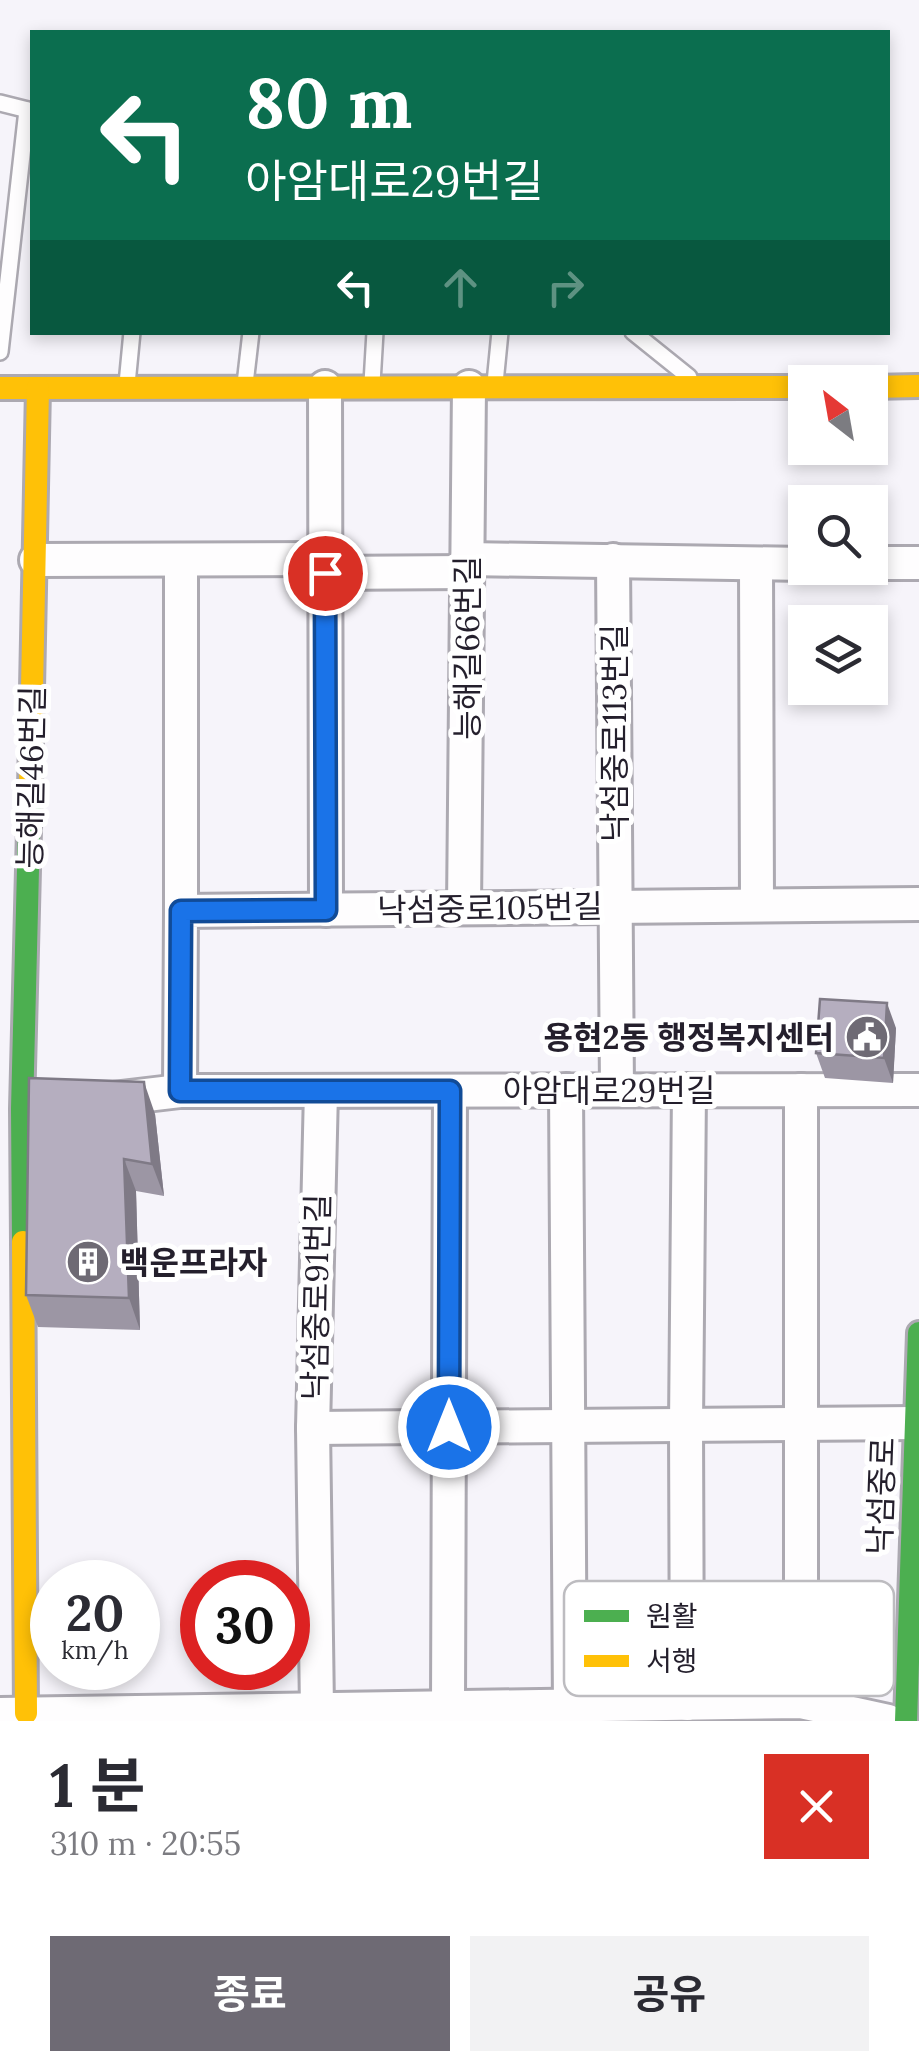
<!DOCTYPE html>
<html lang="ko">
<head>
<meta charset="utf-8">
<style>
	:root { --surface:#fff; --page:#f2f2f3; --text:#2b2b33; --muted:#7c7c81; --accent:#6e6a74 }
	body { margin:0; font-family:Lora,"Noto Sans KR",serif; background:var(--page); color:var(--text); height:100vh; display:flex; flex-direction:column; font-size:38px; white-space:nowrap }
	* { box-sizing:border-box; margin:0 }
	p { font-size:32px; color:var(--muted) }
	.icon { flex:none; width:55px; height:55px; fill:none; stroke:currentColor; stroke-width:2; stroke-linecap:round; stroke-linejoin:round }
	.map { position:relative; height:1721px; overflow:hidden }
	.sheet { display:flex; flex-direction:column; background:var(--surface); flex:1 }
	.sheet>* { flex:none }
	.banner { position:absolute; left:30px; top:30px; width:860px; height:305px; border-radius:0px; box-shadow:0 5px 15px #0003; background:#0b6e4f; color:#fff; overflow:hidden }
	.needle { width:65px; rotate:329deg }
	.buttons { position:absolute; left:788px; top:365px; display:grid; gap:20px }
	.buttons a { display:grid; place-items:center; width:100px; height:100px; border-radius:0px; background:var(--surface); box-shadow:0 5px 15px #0003; font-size:50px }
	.speed { position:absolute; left:30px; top:1560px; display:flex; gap:20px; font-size:50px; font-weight:700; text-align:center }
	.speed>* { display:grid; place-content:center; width:130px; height:130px; border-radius:50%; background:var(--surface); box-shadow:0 5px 15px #0003; line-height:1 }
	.speed small { font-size:25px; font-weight:400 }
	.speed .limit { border:15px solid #d22; background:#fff; color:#111 }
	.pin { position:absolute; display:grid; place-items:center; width:85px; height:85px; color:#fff; margin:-42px; border:5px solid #fff; border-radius:50%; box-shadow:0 2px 10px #0007 }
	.me { position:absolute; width:110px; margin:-55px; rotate:0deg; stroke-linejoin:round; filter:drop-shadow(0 0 8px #0008) }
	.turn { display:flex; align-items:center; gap:35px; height:210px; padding:0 50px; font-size:45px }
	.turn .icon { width:130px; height:130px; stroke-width:2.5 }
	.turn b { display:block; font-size:70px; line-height:85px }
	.lanes { display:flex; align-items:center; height:95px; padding:0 50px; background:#0003; justify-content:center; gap:50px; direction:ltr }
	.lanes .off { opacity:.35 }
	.round { display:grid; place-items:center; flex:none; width:105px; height:105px; border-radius:0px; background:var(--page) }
	.overview { display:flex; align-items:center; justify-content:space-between; height:170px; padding:0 50px }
	h1 { font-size:60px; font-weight:700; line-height:75px }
	.primary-button { display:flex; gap:20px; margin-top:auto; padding:20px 50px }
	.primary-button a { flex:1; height:115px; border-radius:0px; background:var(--accent); color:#fff; font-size:40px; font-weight:700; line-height:115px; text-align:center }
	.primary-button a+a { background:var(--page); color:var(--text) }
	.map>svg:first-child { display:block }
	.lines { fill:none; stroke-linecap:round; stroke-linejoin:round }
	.lane-casing { stroke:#aca9b1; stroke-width:20 }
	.street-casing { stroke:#aca9b1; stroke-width:38 }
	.fast-casing { stroke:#aca9b1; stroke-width:28 }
	.slow-casing { stroke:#aca9b1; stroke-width:28 }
	.lane { stroke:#fefdfe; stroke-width:15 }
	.street { stroke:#fefdfe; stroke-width:32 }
	.fast { stroke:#4caf50; stroke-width:22 }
	.slow { stroke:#ffc107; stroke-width:22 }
	.wall { fill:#9c96a4 }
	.shaded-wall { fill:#7f7a86 }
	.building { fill:#b5aebf; stroke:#7f7a86; stroke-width:2.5 }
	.route-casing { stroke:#114b97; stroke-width:25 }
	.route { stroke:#1a73e8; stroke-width:18 }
	.labels { text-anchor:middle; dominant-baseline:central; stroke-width:10; stroke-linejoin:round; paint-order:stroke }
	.street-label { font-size:32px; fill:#241f2c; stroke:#fff }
	.poi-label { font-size:32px; font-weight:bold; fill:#241f2c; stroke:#fff; text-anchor:end }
	.key { fill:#fff; stroke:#bdbcc0; stroke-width:2.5 }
	.key-label { font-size:28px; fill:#241f2c }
</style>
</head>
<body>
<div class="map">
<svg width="919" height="1721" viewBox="0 0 919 1721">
	<rect width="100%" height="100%" fill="#f6f4fa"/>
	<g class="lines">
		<g class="lane-casing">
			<g id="lane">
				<path d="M0 103 32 111"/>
				<path d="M633 332 689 377"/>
				<path d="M0 352 27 110"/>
				<path d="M372 383 375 332"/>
				<path d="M495 383 500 332"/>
				<path d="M127 384 132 332"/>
				<path d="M245 384 251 332"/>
			</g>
		</g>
		<g class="street-casing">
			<g id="street">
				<path d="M325 387 326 910"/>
				<path d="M467 559 805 564"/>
				<path d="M36 560 325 559"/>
				<path d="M181 560V911"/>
				<path d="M613 560 617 1090"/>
				<path d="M870 563H919"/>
				<path d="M756 565 757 904"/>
				<path d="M325 573 467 572"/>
				<path d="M464 908 469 387"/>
				<path d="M566 1090 570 1706"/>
				<path d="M801 1090V1702"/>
				<path d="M180 1091 181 911 919 904"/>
				<path d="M104 1100 180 1091 919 1090"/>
				<path d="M313 1428 916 1423"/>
				<path d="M687 1704 686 1425 689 1090"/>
				<path d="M448 1707 450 1091"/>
				<path d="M317 1709 313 1428 321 1091"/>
				<path d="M0 1714 801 1702 888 1721"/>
			</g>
		</g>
		<g class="fast-casing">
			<g id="fast">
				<path d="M23 1242 22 1109 30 789"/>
				<path d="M906 1721 919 1333"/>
			</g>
		</g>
		<g class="slow-casing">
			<g id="slow">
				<path d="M870 387 919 386"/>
				<path d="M0 388 805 387"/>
				<path d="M30 789 38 388"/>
				<path d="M23 1242 26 1713"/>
			</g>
		</g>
		<use href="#lane" class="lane"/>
		<use href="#street" class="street"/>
		<use href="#fast" class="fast"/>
		<use href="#slow" class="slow"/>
	</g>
	<g class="wall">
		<path d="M896 1028 893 1083 825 1078 816 1053Z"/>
		<path d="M155 1114 164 1196 136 1191 140 1330 38 1327 26 1295Z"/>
	</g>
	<g class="shaded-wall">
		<path d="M887 1003 896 1028 893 1083 884 1058Z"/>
		<path d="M144 1082 155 1114 164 1196 152 1164Z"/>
		<path d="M124 1159 136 1191 140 1330 129 1298Z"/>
	</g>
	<g class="building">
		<path d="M820 999 887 1003 884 1058 816 1053Z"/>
		<path d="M29 1078 144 1082 152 1164 124 1159 129 1298 26 1295Z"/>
	</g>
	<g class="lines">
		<g class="route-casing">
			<path id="route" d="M325 573 326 910 181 911 180 1091H450L449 1427"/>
		</g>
		<use href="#route" class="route"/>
	</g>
	<defs>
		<g id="civic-disc" transform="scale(2.25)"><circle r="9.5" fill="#6e6a74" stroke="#fff"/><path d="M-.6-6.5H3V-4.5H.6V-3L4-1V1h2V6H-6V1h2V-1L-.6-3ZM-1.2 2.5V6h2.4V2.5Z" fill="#fff"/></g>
		<g id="building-disc" transform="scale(2.25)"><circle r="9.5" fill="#6e6a74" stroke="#fff"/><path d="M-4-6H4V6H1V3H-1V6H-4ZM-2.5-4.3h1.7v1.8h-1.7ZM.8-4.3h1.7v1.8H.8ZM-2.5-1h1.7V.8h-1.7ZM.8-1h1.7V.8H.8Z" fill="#fff"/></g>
	</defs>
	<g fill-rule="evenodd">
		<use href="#civic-disc" x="867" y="1037"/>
		<use href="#building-disc" x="88" y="1262"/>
	</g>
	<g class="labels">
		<g class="street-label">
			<text transform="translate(467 648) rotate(-90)">능해길66번길</text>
			<text transform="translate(614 733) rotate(-90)">낙섬중로113번길</text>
			<text transform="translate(31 777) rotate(-89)">능해길46번길</text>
			<text transform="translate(490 908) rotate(-1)">낙섬중로105번길</text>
			<text x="609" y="1090">아암대로29번길</text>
			<text transform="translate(316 1297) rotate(-89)">낙섬중로91번길</text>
			<text transform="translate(881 1496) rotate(-88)">낙섬중로</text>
		</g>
		<g class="poi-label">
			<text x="834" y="1037">용현2동 행정복지센터</text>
			<text x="120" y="1262" text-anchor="start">백운프라자</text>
		</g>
	</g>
	<rect x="564" y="1581" width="330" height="115" rx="15" class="key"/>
	<rect x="584" y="1610" width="45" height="12" fill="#4caf50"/>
	<rect x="584" y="1655" width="45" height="12" fill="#ffc107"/>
	<g class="key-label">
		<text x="646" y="1626">원활</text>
		<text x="646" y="1671">서행</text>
	</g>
</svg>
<div class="buttons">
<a><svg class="needle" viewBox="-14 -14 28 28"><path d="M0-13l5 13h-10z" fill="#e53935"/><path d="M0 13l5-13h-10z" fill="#7c7c81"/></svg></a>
<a><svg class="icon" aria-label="search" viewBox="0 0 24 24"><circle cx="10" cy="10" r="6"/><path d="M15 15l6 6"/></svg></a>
<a><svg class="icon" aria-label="layers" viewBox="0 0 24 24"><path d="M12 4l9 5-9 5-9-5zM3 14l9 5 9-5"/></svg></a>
</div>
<div class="speed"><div>20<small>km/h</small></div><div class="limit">30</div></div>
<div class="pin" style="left:325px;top:573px;background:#d93025"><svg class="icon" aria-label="arrive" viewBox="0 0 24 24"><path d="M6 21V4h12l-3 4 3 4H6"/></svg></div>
<svg class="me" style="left:449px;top:1427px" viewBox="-20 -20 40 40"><circle r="17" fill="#1a73e8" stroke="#fff" stroke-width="3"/><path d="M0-11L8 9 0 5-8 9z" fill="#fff"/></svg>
<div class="banner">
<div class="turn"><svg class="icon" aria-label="left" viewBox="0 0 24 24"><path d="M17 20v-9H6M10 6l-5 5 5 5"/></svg><div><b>80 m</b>아암대로29번길</div></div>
<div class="lanes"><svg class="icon" aria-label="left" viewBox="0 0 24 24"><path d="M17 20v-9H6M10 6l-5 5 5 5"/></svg><svg class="icon off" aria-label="ahead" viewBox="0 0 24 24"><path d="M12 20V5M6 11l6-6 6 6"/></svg><svg class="icon off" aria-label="right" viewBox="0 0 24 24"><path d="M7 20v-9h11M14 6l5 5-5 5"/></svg></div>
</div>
</div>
<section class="sheet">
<div class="overview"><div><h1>1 분</h1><p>310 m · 20:55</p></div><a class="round" style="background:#d93025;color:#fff"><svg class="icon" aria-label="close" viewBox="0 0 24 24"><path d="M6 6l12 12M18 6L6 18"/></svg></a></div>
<div class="primary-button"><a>종료</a><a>공유</a></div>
</section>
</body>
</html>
